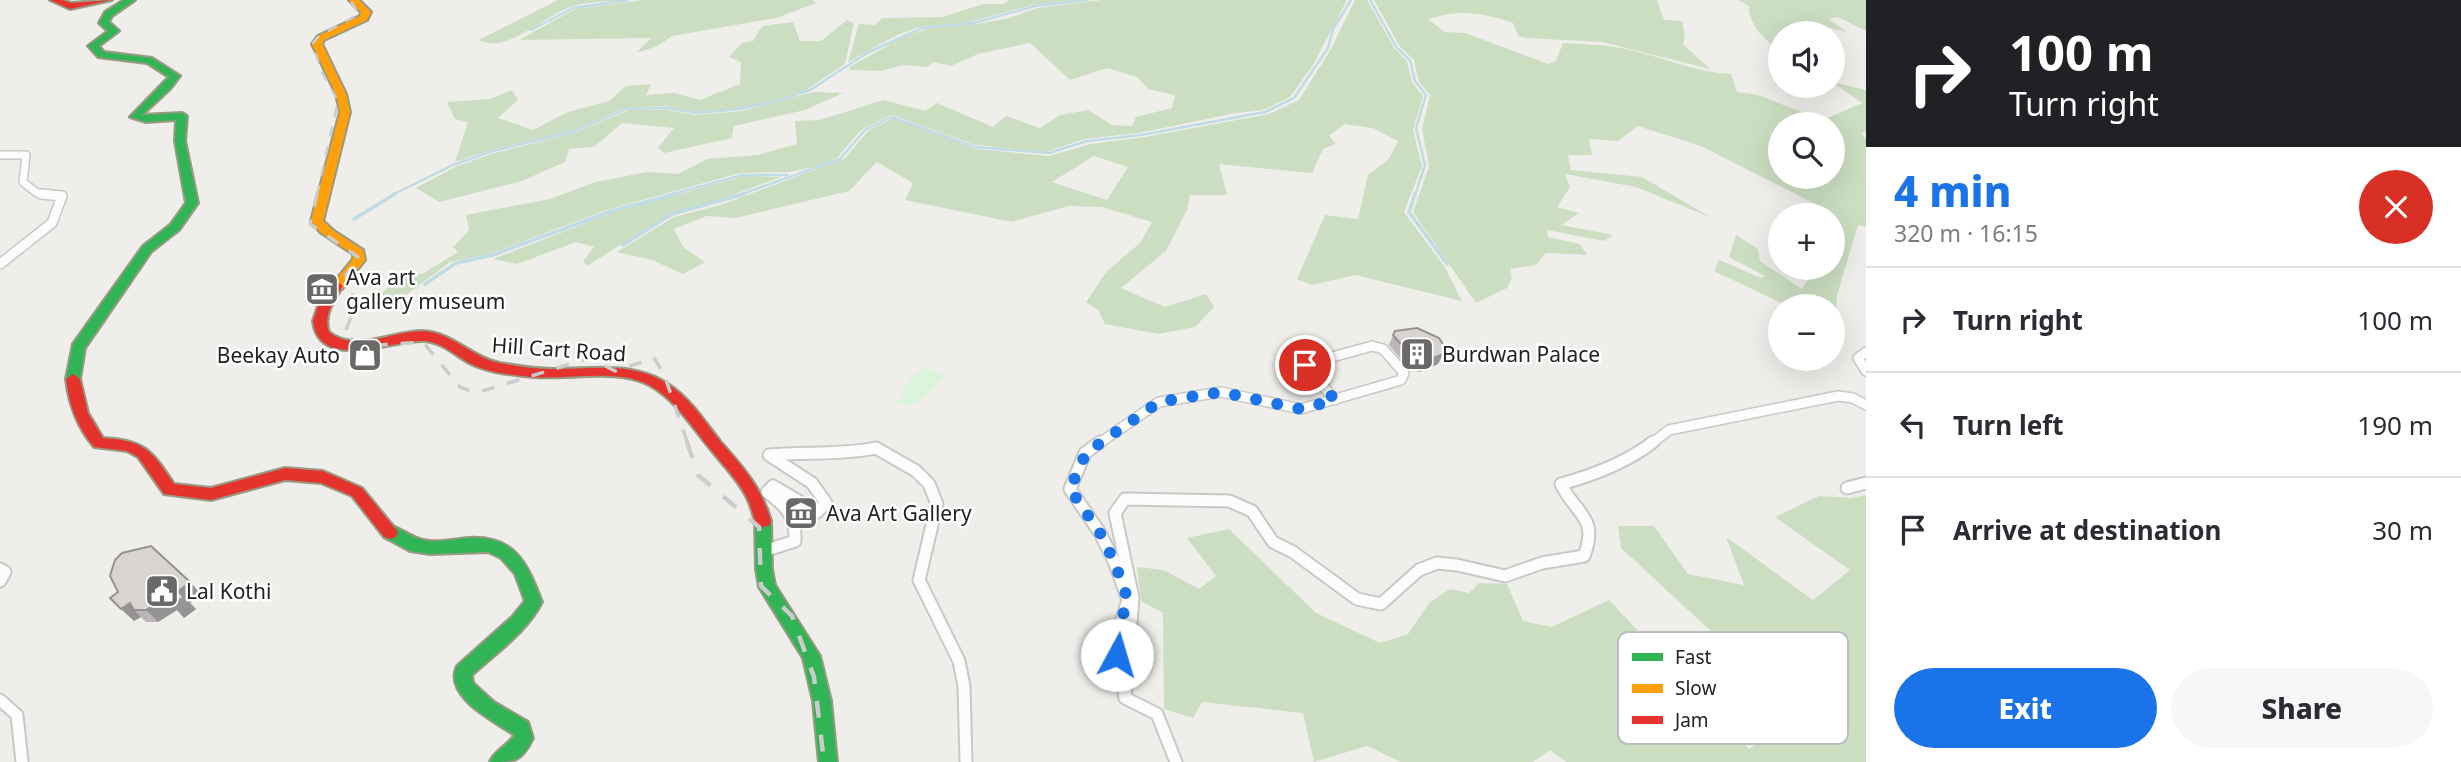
<!DOCTYPE html>
<html lang="en">
<head>
<meta charset="utf-8">
<style>
	:root { --surface:#fff; --page:#f7f7f7; --text:#2b2b33; --muted:#7c7c81; --line:#e1e1e2; --accent:#1a73e8 }
	body { margin:0; font-family:"Noto Sans",sans-serif; background:var(--page); color:var(--text); height:100vh; display:flex; flex-direction:column; font-size:26px; white-space:nowrap }
	* { box-sizing:border-box; margin:0 }
	p { font-size:23px; color:var(--muted) }
	.icon { flex:none; width:38px; height:38px; fill:none; stroke:currentColor; stroke-width:2; stroke-linecap:round; stroke-linejoin:round }
	.map { position:relative; flex:1; overflow:hidden }
	.side { display:flex; flex-direction:column; background:var(--surface); width:595px }
	.side>* { flex:none }
	.hud { background:#202124; color:#fff; overflow:hidden }
	.fabs { position:absolute; left:1768px; top:21px; display:grid; gap:14px }
	.fabs a { display:grid; place-items:center; width:77px; height:77px; border-radius:50%; background:var(--surface); box-shadow:0 7px 28px #0002; font-size:35px }
	.pin { position:absolute; display:grid; place-items:center; width:60px; height:60px; color:#fff; margin:-30px; border:4px solid #fff; border-radius:50%; box-shadow:0 2px 7px #0007 }
	.me { position:absolute; width:77px; margin:-38px; rotate:6deg; stroke-linejoin:round; filter:drop-shadow(0 0 5px #0008) }
	.turn { display:flex; align-items:center; gap:24px; height:147px; padding:0 28px; font-size:32px }
	.turn .icon { width:91px; height:91px; stroke-width:2.5 }
	.turn b { display:block; font-size:49px; line-height:60px }
	.round { display:grid; place-items:center; flex:none; width:74px; height:74px; border-radius:37px; background:var(--page) }
	.overview { display:flex; align-items:center; justify-content:space-between; height:119px; padding:0 28px }
	h1 { font-size:42px; font-weight:800; line-height:52px; color:var(--accent) }
	.action { display:flex; gap:14px; margin-top:auto; padding:14px 28px }
	.action a { flex:1; height:80px; border-radius:42px; background:var(--accent); color:#fff; font-size:28px; font-weight:800; line-height:80px; text-align:center }
	.action a+a { background:var(--page); color:var(--text) }
	ul { padding:0; list-style:none }
	li { display:flex; align-items:center; gap:21px; height:105px; padding:0 28px; border-top:2px solid var(--line) }
	li div { flex:1 }
	li b { display:block; font-size:26px }
	li em { font-style:normal }
	main { display:flex; flex:1; min-height:0 }
	.map>svg:first-child { display:block }
	.forest { fill:#cbdec1; fill-rule:evenodd }
	.park { fill:#daf5da }
	.lines { fill:none; stroke-linecap:round; stroke-linejoin:round }
	.stream-far1 { stroke:#bfdbe3; stroke-width:2.5 }
	.stream { stroke:#bfdbe3; stroke-width:3.5 }
	.street-far2-casing { stroke:#c9c8c7; stroke-width:10 }
	.street-far1-casing { stroke:#c9c8c7; stroke-width:12 }
	.street-casing { stroke:#c9c8c7; stroke-width:15 }
	.fast-casing { stroke:#999a82; stroke-width:4 }
	.slow-casing { stroke:#999a82; stroke-width:4 }
	.jam-casing { stroke:#999a82; stroke-width:4 }
	.street-far2 { stroke:#fdfcfc; stroke-width:7 }
	.street-far1 { stroke:#fdfcfc; stroke-width:9 }
	.street { stroke:#fdfcfc; stroke-width:11 }
	.fast { fill:#30b455; fill-rule:evenodd }
	.slow { fill:#ff9f0a; fill-rule:evenodd }
	.jam { fill:#e5322d; fill-rule:evenodd }
	.rail-far2 { stroke:#ccc; stroke-width:2.5; stroke-dasharray:10 10; stroke-linecap:butt }
	.rail-far1 { stroke:#ccc; stroke-width:3.5; stroke-dasharray:13 13; stroke-linecap:butt }
	.rail { stroke:#ccc; stroke-width:4.5; stroke-dasharray:17 17; stroke-linecap:butt }
	.wall { fill:#b9b6b5 }
	.shaded-wall { fill:#969493 }
	.building { fill:#d7d4d2; stroke:#969493; stroke-width:2 }
	.route { stroke:#1a73e8; stroke-width:12; stroke-dasharray:0 21.6 }
	.labels { text-anchor:middle; dominant-baseline:central; stroke-width:5; stroke-linejoin:round; paint-order:stroke }
	.poi-label { font-size:21px; fill:#222; stroke:#fff; text-anchor:start }
	.street-label { font-size:21px; fill:#222; stroke:#fff }
	.key { fill:#fff; stroke:#bdbdbd; stroke-width:2 }
	.key-label { font-size:19px; fill:#222 }
</style>
</head>
<body>
<main>
<div class="map">
<svg width="1866" height="762" viewBox="0 0 1866 762">
	<rect width="100%" height="100%" fill="#f0eeeb"/>
	<g class="forest">
		<path d="M558 0H627C609 2 585 1 568 8 542 18 506 54 479 40Z"/>
		<path d="M644 0H812L816 3 776 18 672 36 658 46 636 53 651 38 519 40 575 9Z"/>
		<path d="M1010 0H1079L1032 5 970 22 919 27 895 36 848 62 859 24 875 25 882 18 943 17 983 4H1003Z"/>
		<path d="M1102 0H1347L1313 65 1290 97 1263 110 1236 113 1139 133 1084 139 1046 152 975 145 891 115 861 130 837 158 818 166 790 172 740 173 607 210 489 254 450 262 389 308 382 293 402 276 422 274 458 252 453 247 469 230 466 215 550 199 595 182 648 172 678 174 707 159 758 155 797 144 795 121 820 120 883 100 926 111 937 103 993 127 1006 116 1040 128 1060 115 1088 110 1112 125 1132 126 1136 117 1172 108 1175 95 1148 89 1137 77 1107 68 1070 80 1030 43 978 54 951 66 933 62 927 67 902 65 881 71 851 70 849 67 902 38 926 29 977 24 1009 18 1037 8Z"/>
		<path d="M1355 0H1367L1395 49 1407 61 1412 82 1423 96 1413 130 1422 166 1404 212 1444 266 1462 301 1355 275 1312 285 1297 279 1325 215 1358 219 1368 175 1389 159 1398 141 1373 128 1344 124 1329 136 1336 144 1323 149 1312 173 1219 164 1227 195H1190L1187 210 1166 251 1121 288 1165 307 1206 294 1214 307 1195 327 1158 334 1105 324 1098 310 1086 302 1107 271 1140 243 1152 222 1102 207 1068 206 1012 222 905 200 913 183 877 162 849 191 736 218 706 216 674 229 683 247 705 262 683 274 652 260 617 252 674 217 720 205 844 159 869 130 893 118 976 149 1049 156 1091 144 1145 137 1269 114 1299 100 1331 49ZM1094 156 1128 167 1107 200 1052 182Z"/>
		<path d="M1374 0H1657L1664 20 1682 21 1685 37 1683 44 1710 69 1602 42 1526 38 1518 36 1513 23C1480 12 1462 9 1428 19L1445 32 1465 33 1548 64 1556 61 1563 43C1587 44 1611 45 1634 51 1669 59 1694 72 1731 74L1737 92 1758 95 1823 120 1862 103 1832 82 1866 90V131L1862 133 1866 139V227L1858 225 1837 295 1833 359 1832 306H1788L1714 271 1719 260 1761 278 1765 276 1729 257 1736 235 1758 249 1760 261 1802 289 1813 272 1810 268H1832V215H1822L1825 209 1701 146 1638 126 1618 141 1589 139 1592 155H1568L1571 170 1642 177 1712 218 1636 187 1565 174 1570 187 1557 207 1579 213 1561 225 1613 235 1604 241 1547 230 1548 237 1580 244 1587 255 1546 253 1536 265 1510 269 1512 278 1507 288 1476 303 1413 212 1429 166 1422 129 1430 95 1419 82 1414 60 1400 47ZM1780 124H1832V177H1780Z"/>
		<path d="M1738 0H1866V31L1838 17 1829 19 1847 32 1822 26 1827 33H1780V52C1765 39 1749 27 1749 6Z"/>
		<path d="M847 20 854 23 845 64 806 90 774 101 737 109 696 113 665 106 624 108 569 132 487 151 455 162 468 122 455 119 447 102 490 99 512 90 518 100 498 118 533 130 568 112 609 101 626 86 651 84 646 95 674 93 700 100 740 84 741 62 729 57 742 43 753 41 762 26 793 22 800 41H821Z"/>
		<path d="M813 92 843 93 805 110 734 126 732 138 664 153 658 148 674 128 622 123 594 147 569 149 565 162 522 181 439 202 416 188 455 167 491 154 574 133 629 110H668L695 115 742 111Z"/>
		<path d="M744 176 781 177 716 201 669 214 587 266 583 261 594 247 576 242 517 264 493 259 614 212Z"/>
		<path d="M1866 495V762H1566L1550 750 1533 762H1401L1367 746 1314 762 1303 713 1202 702 1193 718 1164 709 1163 613 1141 601 1137 567 1164 570 1199 589 1216 576 1187 538 1229 529 1316 613 1380 643 1408 634 1429 603 1450 589 1469 593 1479 583 1507 584 1523 621 1552 627 1609 600 1749 749 1792 720 1726 645 1621 548 1618 526H1654L1688 574 1744 585 1726 537 1813 600 1850 570 1775 517 1819 496 1851 498Z"/>
	</g>
	<path class="park" d="M923 367 945 376 924 398 909 406 897 403 905 394 901 390Z"/>
	<g class="lines">
		<g class="stream-far1">
			<path d="M1370 0 1397 48 1410 60 1415 81 1426 95 1416 128 1425 165 1415 195"/>
			<path d="M531 30 573 8 629 0"/>
			<path d="M392 195 453 165 489 152 572 132 626 109 667 108 697 113 740 109 777 101 810 90 867 53 922 28 974 23 1035 6 1088 0"/>
			<path d="M669 195 742 175H787"/>
			<path d="M739 195 840 159 865 130 891 117 975 147 1049 153 1087 141 1141 135 1265 112 1294 98 1328 48 1333 29 1351 0"/>
		</g>
		<g class="stream">
			<path d="M1415 194 1409 212 1447 264"/>
			<path d="M354 219 395 194"/>
			<path d="M623 245 672 214 744 194"/>
			<path d="M425 284 456 263 493 255 612 211 675 194"/>
		</g>
		<g class="street-far2-casing">
			<path id="street-far2" d="M0 155H26L23 182 37 193 56 195"/>
		</g>
		<g class="street-far1-casing">
			<g id="street-far1">
				<path d="M0 264 52 223 62 196 41 194"/>
				<path d="M1866 352 1858 358 1866 371"/>
				<path d="M1305 365 1335 400"/>
				<path d="M1098 444 1159 402 1221 392 1301 409 1401 380 1404 373 1383 349 1372 346 1286 370"/>
				<path d="M1651 444 1669 430 1838 396 1853 398 1866 405"/>
			</g>
		</g>
		<g class="street-casing">
			<g id="street">
				<path d="M1100 442 1085 453 1070 489 1100 533 1114 561 1128 600 1116 638 1125 698 1157 714 1176 762"/>
				<path d="M1847 488 1866 483"/>
				<path d="M764 551 795 541C796 516 786 506 767 492L773 486 817 512 826 503 812 483 769 455C804 452 843 455 876 448L916 471 929 484 937 504 919 580 959 661 964 686 966 762"/>
				<path d="M0 569 5 572 0 581"/>
				<path d="M1125 698 1133 598 1115 513 1125 499 1229 501 1252 511 1273 542 1293 552 1357 599 1381 604 1419 570 1437 563 1457 565 1505 576 1542 563 1584 556C1599 517 1576 515 1561 484 1594 475 1626 463 1653 442"/>
				<path d="M0 700 17 715 22 762"/>
			</g>
		</g>
		<g class="fast-casing">
			<g id="fast">
				<path d="M124 0H135L112 16 109 22 119 31 99 46 104 52 152 58 180 76 170 89 142 115 182 113 187 116 185 141 198 203 179 230 151 252 85 348 80 379 73 384 66 379 73 344 143 246 171 224 186 203 175 141 176 120 146 122 130 117 169 77 147 63 98 57 88 46 108 31 99 23 105 12Z"/>
				<path d="M763 515 769 516 771 521 772 569 775 585 820 656 831 701 837 762H819L813 701 803 658 759 587 756 569 755 521 757 516Z"/>
				<path d="M390 525C404 530 414 540 430 541 443 542 456 539 468 538 516 535 527 564 542 602 528 631 496 653 472 675L473 683 494 702 528 722 533 738C522 762 514 762 490 762 494 751 507 746 514 736L513 734C493 721 443 696 457 666L512 617 525 601 515 574 501 558 488 552 430 554 410 551 384 537 382 532 384 527Z"/>
			</g>
		</g>
		<g class="slow-casing">
			<path id="slow" d="M349 0H359L371 12 367 20 324 40 322 44 346 94 350 112 323 221 334 231 363 250 365 260 342 289 337 290 331 286 353 259V254L320 232 311 221 340 112 336 94 312 44 318 36 360 16 361 12Z"/>
		</g>
		<g class="jam-casing">
			<g id="jam">
				<path d="M50 0H63L71 3 112 0 70 9Z"/>
				<path d="M337 282 343 286C334 300 323 315 329 332 354 353 393 331 422 331 452 332 471 357 500 363 517 366 535 369 553 369 595 369 639 360 675 389 693 403 706 423 720 441 742 466 762 488 771 521L769 526 763 527 757 526C753 516 751 505 746 496 737 479 723 465 711 450 691 426 676 400 649 385 615 367 561 382 523 376 506 374 487 372 471 364 456 356 442 342 424 341 394 339 319 373 313 321L318 306 332 283Z"/>
				<path d="M73 374 80 379 88 413 103 438C145 440 152 451 174 484L211 488 285 468 323 471 362 488 398 532 396 537 390 539 384 537 352 496 321 483 285 480 211 500 164 494 138 457 127 451 94 447C77 427 69 405 66 379Z"/>
			</g>
		</g>
		<use href="#street-far2" class="street-far2"/>
		<use href="#street-far1" class="street-far1"/>
		<use href="#street" class="street"/>
		<use href="#fast" class="fast"/>
		<use href="#slow" class="slow"/>
		<use href="#jam" class="jam"/>
		<path class="rail-far2" d="M317 195 338 101 323 74 312 44 319 36 359 14 350 0"/>
		<path class="rail-far1" d="M317 194 310 224 358 257 346 275 356 304 344 335 365 346 423 342 460 387 476 393 590 358 615 371 654 358 664 374 688 444"/>
		<path class="rail" d="M687 442 698 475 759 527 761 586 792 616 814 677 824 762"/>
	</g>
	<g class="wall">
		<path d="M1395 331 1443 354 1438 364 1419 372 1409 369 1389 345Z"/>
		<path d="M118 592 201 594 190 603 196 609 184 618 177 610 158 622H146L141 617 134 621Z"/>
	</g>
	<g class="shaded-wall">
		<path d="M1443 354 1438 364 1419 372 1424 362Z"/>
		<path d="M190 582 201 594 190 603 196 609 184 618 177 610 158 622 146 610 178 591Z"/>
		<path d="M130 603 134 610 141 617 134 621 121 609Z"/>
	</g>
	<g class="building">
		<path d="M1417 328 1439 338 1444 346 1443 354 1424 362 1414 359 1393 335 1395 331Z"/>
		<path d="M151 546 190 582 178 591 184 597 172 605 165 598 146 610H134L130 603 121 609 110 598 118 592 110 576 115 560 122 553Z"/>
	</g>
	<g class="lines">
		<path class="route" d="M1117 655 1115 638 1128 600 1114 561 1100 533 1070 489 1086 453 1159 402 1221 392 1301 409 1335 400 1305 365"/>
	</g>
	<defs>
		<g id="museum-square" transform="scale(1.75)"><rect x="-9" y="-9" width="18" height="18" rx="4" fill="#6a6968" stroke="#fff"/><path d="M0-6L6-3V-2H-6V-3ZM-5-1h2V3h-2ZM-1-1h2V3h-2ZM3-1h2V3H3ZM-6 4H6V6H-6Z" fill="#fff"/></g>
		<g id="building-square" transform="scale(1.75)"><rect x="-9" y="-9" width="18" height="18" rx="4" fill="#6a6968" stroke="#fff"/><path d="M-4-6H4V6H1V3H-1V6H-4ZM-2.5-4.3h1.7v1.8h-1.7ZM.8-4.3h1.7v1.8H.8ZM-2.5-1h1.7V.8h-1.7ZM.8-1h1.7V.8H.8Z" fill="#fff"/></g>
		<g id="shop-square" transform="scale(1.75)"><rect x="-9" y="-9" width="18" height="18" rx="4" fill="#6a6968" stroke="#fff"/><path d="M-5-2.5h2.3a2.7 3.5 0 0 1 5.4 0H5L5.5 6h-11ZM-1.5-2.5h3a1.5 2.3 0 0 0-3 0Z" fill="#fff"/></g>
		<g id="civic-square" transform="scale(1.75)"><rect x="-9" y="-9" width="18" height="18" rx="4" fill="#6a6968" stroke="#fff"/><path d="M-.6-6.5H3V-4.5H.6V-3L4-1V1h2V6H-6V1h2V-1L-.6-3ZM-1.2 2.5V6h2.4V2.5Z" fill="#fff"/></g>
	</defs>
	<g fill-rule="evenodd">
		<use href="#museum-square" x="322" y="289"/>
		<use href="#building-square" x="1417" y="354"/>
		<use href="#shop-square" x="365" y="355"/>
		<use href="#museum-square" x="801" y="513"/>
		<use href="#civic-square" x="162" y="591"/>
	</g>
	<g class="labels">
		<g class="poi-label">
			<text x="346" y="277">Ava art<tspan x="346" dy="24">gallery museum</tspan></text>
			<text x="1442" y="354">Burdwan Palace</text>
			<text x="340" y="355" text-anchor="end">Beekay Auto</text>
			<text x="826" y="513">Ava Art Gallery</text>
			<text x="186" y="591">Lal Kothi</text>
		</g>
		<g class="street-label">
			<text transform="translate(559 349) rotate(4)">Hill Cart Road</text>
		</g>
	</g>
	<rect x="1618" y="632" width="230" height="112" rx="10" class="key"/>
	<rect x="1632" y="653" width="31" height="8" fill="#30b455"/>
	<rect x="1632" y="684" width="31" height="9" fill="#ff9f0a"/>
	<rect x="1632" y="716" width="31" height="8" fill="#e5322d"/>
	<g class="key-label">
		<text x="1675" y="664">Fast</text>
		<text x="1675" y="695">Slow</text>
		<text x="1675" y="727">Jam</text>
	</g>
</svg>
<div class="fabs">
<a><svg class="icon" aria-label="sound" viewBox="0 0 24 24"><path d="M4 9h4l5-4v14l-5-4H4zM17 9q2 3 0 6"/></svg></a>
<a><svg class="icon" aria-label="search" viewBox="0 0 24 24"><circle cx="10" cy="10" r="6"/><path d="M15 15l6 6"/></svg></a>
<a>+</a>
<a>−</a>
</div>
<div class="pin" style="left:1305px;top:365px;background:#d93025"><svg class="icon" aria-label="arrive" viewBox="0 0 24 24"><path d="M6 21V4h12l-3 4 3 4H6"/></svg></div>
<svg class="me" style="left:1117px;top:655px" viewBox="-20 -20 40 40"><circle r="19" fill="#fff"/><path d="M0-13L10 11 0 6-10 11z" fill="#1a73e8"/></svg>
</div>
<section class="side">
<div class="hud">
<div class="turn"><svg class="icon" aria-label="right" viewBox="0 0 24 24"><path d="M7 20v-9h11M14 6l5 5-5 5"/></svg><div><b>100 m</b>Turn right</div></div>
</div>
<div class="overview"><div><h1>4 min</h1><p>320 m · 16:15</p></div><a class="round" style="background:#d93025;color:#fff"><svg class="icon" aria-label="close" viewBox="0 0 24 24"><path d="M6 6l12 12M18 6L6 18"/></svg></a></div>
<ul>
<li><svg class="icon" aria-label="right" viewBox="0 0 24 24"><path d="M7 20v-9h11M14 6l5 5-5 5"/></svg><div><b>Turn right</b></div><em>100 m</em></li>
<li><svg class="icon" aria-label="left" viewBox="0 0 24 24"><path d="M17 20v-9H6M10 6l-5 5 5 5"/></svg><div><b>Turn left</b></div><em>190 m</em></li>
<li><svg class="icon" aria-label="arrive" viewBox="0 0 24 24"><path d="M6 21V4h12l-3 4 3 4H6"/></svg><div><b>Arrive at destination</b></div><em>30 m</em></li>
</ul>
<div class="action"><a>Exit</a><a>Share</a></div>
</section>
</main>
</body>
</html>
